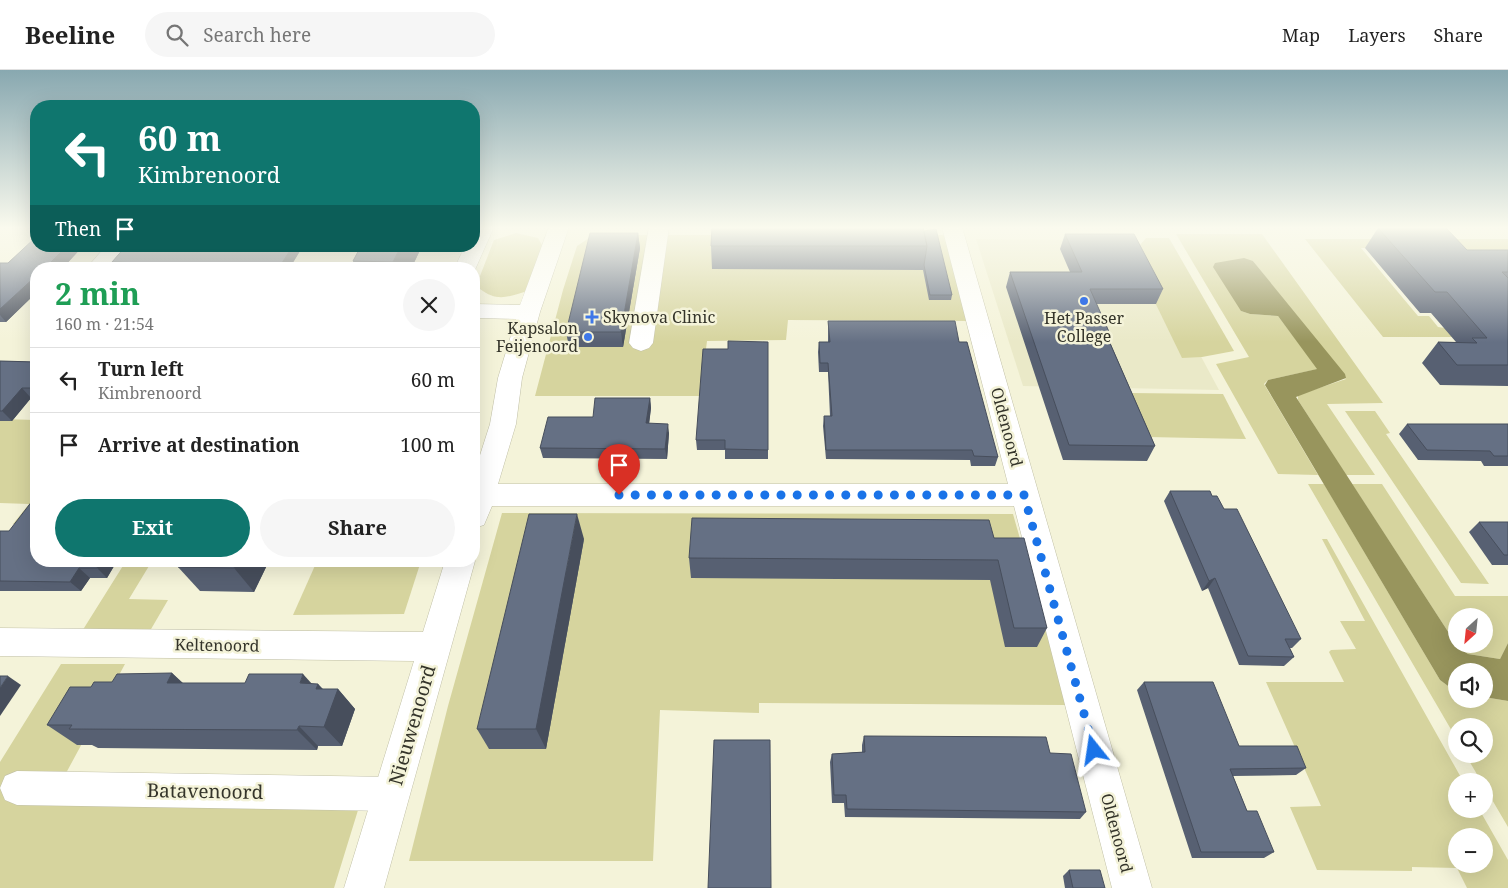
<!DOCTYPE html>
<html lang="en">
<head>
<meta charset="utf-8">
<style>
	:root { --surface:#fff; --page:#f6f6f6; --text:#222; --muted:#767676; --line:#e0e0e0; --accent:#0f766e }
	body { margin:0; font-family:"Noto Serif",serif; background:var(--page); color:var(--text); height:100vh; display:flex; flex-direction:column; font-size:19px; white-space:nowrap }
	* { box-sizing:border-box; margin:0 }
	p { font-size:16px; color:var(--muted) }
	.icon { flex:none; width:28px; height:28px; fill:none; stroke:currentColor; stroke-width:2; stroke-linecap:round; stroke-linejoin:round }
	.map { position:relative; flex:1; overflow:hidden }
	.panel { position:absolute; left:30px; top:192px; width:450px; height:305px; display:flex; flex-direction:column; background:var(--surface); border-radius:20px; box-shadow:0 5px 20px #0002 }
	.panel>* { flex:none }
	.hud { position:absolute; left:30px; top:30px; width:450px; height:152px; border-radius:20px; box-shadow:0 5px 20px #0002; background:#0f766e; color:#fff; overflow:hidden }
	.needle { width:32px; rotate:207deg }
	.buttons { position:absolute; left:1448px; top:538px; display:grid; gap:10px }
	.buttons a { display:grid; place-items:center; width:45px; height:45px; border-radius:50%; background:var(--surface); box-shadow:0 5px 20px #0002; font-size:25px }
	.pin { position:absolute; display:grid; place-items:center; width:42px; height:42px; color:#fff; margin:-51px -21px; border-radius:50% 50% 50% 0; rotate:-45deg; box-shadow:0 0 5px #0007 }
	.pin .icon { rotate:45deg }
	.me { position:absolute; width:55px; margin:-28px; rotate:345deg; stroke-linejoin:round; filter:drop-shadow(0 0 4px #0008) }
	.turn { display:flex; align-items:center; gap:18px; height:105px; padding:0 25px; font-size:22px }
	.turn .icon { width:65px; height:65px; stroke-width:2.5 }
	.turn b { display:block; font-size:35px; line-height:42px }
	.then { display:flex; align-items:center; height:48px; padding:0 25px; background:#0003; gap:10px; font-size:19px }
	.round { display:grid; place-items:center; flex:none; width:52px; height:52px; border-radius:26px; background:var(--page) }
	.summary { display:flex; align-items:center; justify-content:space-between; height:85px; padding:0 25px }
	h1 { font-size:30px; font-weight:700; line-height:38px; color:#1e9e55 }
	.button { display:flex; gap:10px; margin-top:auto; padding:10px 25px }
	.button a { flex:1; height:58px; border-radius:30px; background:var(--accent); color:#fff; font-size:20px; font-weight:700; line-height:58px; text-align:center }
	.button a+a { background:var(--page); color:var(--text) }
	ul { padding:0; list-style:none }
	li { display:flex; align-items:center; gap:15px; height:65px; padding:0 25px; border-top:1px solid var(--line) }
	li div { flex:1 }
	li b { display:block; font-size:19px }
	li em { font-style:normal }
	header { display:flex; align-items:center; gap:30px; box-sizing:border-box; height:70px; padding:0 25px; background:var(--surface); border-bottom:1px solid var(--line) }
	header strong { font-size:24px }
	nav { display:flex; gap:28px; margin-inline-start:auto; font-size:18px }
	.search { width:350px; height:45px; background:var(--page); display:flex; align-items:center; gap:12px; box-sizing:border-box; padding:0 18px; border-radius:28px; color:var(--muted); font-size:19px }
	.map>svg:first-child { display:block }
	.built { fill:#eae9c8 }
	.green { fill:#d6d49e; fill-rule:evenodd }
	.water { fill:#98955d }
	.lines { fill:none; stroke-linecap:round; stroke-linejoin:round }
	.pedestrian-casing { stroke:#c1c0a7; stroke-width:1 }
	.minor-casing { stroke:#c1c0a7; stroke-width:1 }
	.pedestrian { fill:#fff; fill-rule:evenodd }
	.minor { fill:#fff; fill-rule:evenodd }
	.wall { fill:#576072 }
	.shaded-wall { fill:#474e5c }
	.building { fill:#657084; stroke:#474e5c }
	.route { stroke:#1a73e8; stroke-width:9; stroke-dasharray:0 16.2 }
	.poi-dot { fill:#3f78e8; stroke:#f4f3d9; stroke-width:2 }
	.labels { text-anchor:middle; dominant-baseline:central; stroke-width:5; stroke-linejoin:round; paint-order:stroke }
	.poi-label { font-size:16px; fill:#34342a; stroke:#f4f3d9; text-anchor:start }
	.street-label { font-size:16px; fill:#34342a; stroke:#f4f3d9 }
	.near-street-label { font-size:19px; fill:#34342a; stroke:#f4f3d9 }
</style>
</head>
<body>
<header>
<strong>Beeline</strong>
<div class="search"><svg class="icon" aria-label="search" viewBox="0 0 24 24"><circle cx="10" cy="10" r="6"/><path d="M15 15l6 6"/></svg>Search here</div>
<nav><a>Map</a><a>Layers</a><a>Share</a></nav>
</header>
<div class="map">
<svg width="1508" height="818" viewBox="0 0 1508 818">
	<rect width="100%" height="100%" fill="#f4f3d9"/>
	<path class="built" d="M976 169 1139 171 1219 320 1023 316Z"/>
	<g class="green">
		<path d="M516 163 538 168 542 175 527 221C508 227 497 232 480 219V206L494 170Z"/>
		<path d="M1176 164H1262L1383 333 1327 334 1375 405H1346L1298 330V325L1346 309 1253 191 1241 241 1250 244 1278 246 1318 299 1268 310 1264 314 1318 405 1278 404 1216 294 1249 287Z"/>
		<path d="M607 165H948L974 251 788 250 786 270 707 271 700 326H535L563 220 577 176 589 168Z"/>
		<path d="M1146 168H1169L1234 281 1202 287 1182 288 1148 218 1139 176Z"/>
		<path d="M1305 169H1508V200L1412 175 1379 174 1381 178H1361L1418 246H1429L1438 257 1508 267H1383Z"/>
		<path d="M1129 323 1223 324 1246 369 1148 367Z"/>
		<path d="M1345 341H1375L1390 363 1386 364 1489 514 1461 513Z"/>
		<path d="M0 349 36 350V455L13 454 29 434 0 433Z"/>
		<path d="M1308 414H1324L1440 610 1456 622V629H1484V627L1508 631V757L1484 716V711H1481L1465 684H1484V656H1456V668Z"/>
		<path d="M1352 414H1382L1455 526H1508V573L1500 589 1468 584 1458 577ZM1456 546H1484V574H1456Z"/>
		<path d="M502 443 1013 444 1067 635 759 633V643L660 640 653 791H409L448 636Z"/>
		<path d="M1322 469H1327L1463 711H1456V739H1479L1508 790V818H1467L1457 798 1412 797V801L1317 800 1290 737 1321 736 1266 612H1344L1329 582 1331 580 1356 579 1340 551H1365ZM1456 766H1484V794H1456Z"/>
		<path d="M126 491H152L129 529 168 530 147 566H79Z"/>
		<path d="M317 491H421L404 544 293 545Z"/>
		<path d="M61 594H125L65 705 367 711 334 818H0V692Z"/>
	</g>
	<path class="water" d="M1244 188 1253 191 1345 304 1346 308 1296 327 1458 577 1468 584 1500 589 1508 573V631L1484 627V601H1456V622L1440 610 1265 315 1268 310 1317 299 1278 246 1250 244 1241 241 1213 197 1215 193Z"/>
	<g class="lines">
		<g class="pedestrian-casing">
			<path id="pedestrian" d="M17 701 392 707 404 712 409 724 404 736 392 741 17 735 5 730 0 718 5 706Z"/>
		</g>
		<g class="minor-casing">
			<g id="minor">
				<path d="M474 157H494L474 202V199H454L465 176H474Z"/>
				<path d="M549 157H569L540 242 522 308 516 354 498 414H1008L942 157H962L1152 818H1112L1014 436H492L484 455 474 458V404L490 354 498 308 516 249 474 248V234L520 235Z"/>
				<path d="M649 157H669L653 273 649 278 641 281 633 278 629 273Z"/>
				<path d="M106 176H128L109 199H86Z"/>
				<path d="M474 489 475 491 384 818H344L414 591 0 586V558L423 562 445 491H474Z"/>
			</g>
		</g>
		<use href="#pedestrian" class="pedestrian"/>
		<use href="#minor" class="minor"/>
	</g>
	<g class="wall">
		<path d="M1378 158 1467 180H1508V316L1440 315 1422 293 1438 272H1456L1431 243H1420L1365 178Z"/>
		<path d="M924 161 952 225 951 230H929L923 200 712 199 711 176Z"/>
		<path d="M638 163 640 178 623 277H569L566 262Z"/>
		<path d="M1065 164 1163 219 1156 234H1096L1110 264 1108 268 1155 376 1147 391 1063 390 1006 217 1010 202H1070L1060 179Z"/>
		<path d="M36 176H83L62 199H36V223L6 252H0V193H8Z"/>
		<path d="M126 176H303L289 199H116L112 192Z"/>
		<path d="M361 176H422L411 199H356L353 191Z"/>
		<path d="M828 251 959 272 998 387 995 396H971L970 390 826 389 823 356 824 346H830L828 302H819L818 282 819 272H828Z"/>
		<path d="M768 272V389H725V380H697L696 370 728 279Z"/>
		<path d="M0 291 36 292V328H31L12 351H0Z"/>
		<path d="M650 328 651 338 649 353 669 363 667 389 543 388 540 378 593 347Z"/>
		<path d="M1407 354H1508V396H1484L1481 391 1418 390 1399 364Z"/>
		<path d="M1170 421 1212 426 1224 439 1301 569 1292 578H1290L1294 587 1284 596 1239 595 1208 518 1202 521 1164 431Z"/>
		<path d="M1479 452H1508V495H1492L1469 462Z"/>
		<path d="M0 461 36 491H117L107 508H90L81 521H0Z"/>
		<path d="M994 468 1047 558 1037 577H1005L990 510 691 508 689 488Z"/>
		<path d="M584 469 546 679H489L477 659Z"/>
		<path d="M181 491H269L254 522 200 521 178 497Z"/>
		<path d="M172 603 182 613 318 614 323 619H338L355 639 342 676H318L317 680 98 678 92 675H77L47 655 91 617 112 612Z"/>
		<path d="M1144 612 1239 676 1306 698 1296 705 1233 706 1247 741 1274 782 1264 788H1192L1137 620Z"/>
		<path d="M864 666 1050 683 1086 742 1080 749 845 747 844 733H832L830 692 832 684 862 682V675Z"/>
		<path d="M1069 800 1105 818H1065L1063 806Z"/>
	</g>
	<g class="shaded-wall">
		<path d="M638 163 640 178 623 277 621 262Z"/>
		<path d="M67 176H83L62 199H44Z"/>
		<path d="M293 176H303L289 199H278Z"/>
		<path d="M401 176H422L411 199H396L393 192Z"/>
		<path d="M36 206V223L6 252 0 245V239Z"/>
		<path d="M22 318 31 328 12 351 2 341Z"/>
		<path d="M650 328 651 338 648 363 646 353Z"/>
		<path d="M668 354 669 363 667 389 665 379Z"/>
		<path d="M577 444 584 469 546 679 536 659Z"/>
		<path d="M101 491H117L107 508 97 498Z"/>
		<path d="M238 491H269L254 522 234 498Z"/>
		<path d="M79 498 90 508 81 521 70 512Z"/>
		<path d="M1215 508 1208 518 1202 521 1209 511Z"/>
		<path d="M172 603 195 624 167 613Z"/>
		<path d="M303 604 322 625 300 613Z"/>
		<path d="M8 606 21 615 0 646V618Z"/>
		<path d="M318 614 333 631 338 619 355 639 342 676 324 657 316 619Z"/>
		<path d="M299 656 318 676 317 680 297 660Z"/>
	</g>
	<g class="building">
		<path d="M712 157H923L927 176H711Z"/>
		<path d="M1378 158H1446L1467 180H1508V202H1502L1508 208V295H1457L1438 272 1477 273 1472 268H1487L1447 222H1435Z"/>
		<path d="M936 159 952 225H930L924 195 927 176 924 161Z"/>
		<path d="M590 163H638L621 262H566Z"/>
		<path d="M1065 164H1134L1163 219H1090L1110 264H1106L1155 376 1069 375 1010 202H1082Z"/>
		<path d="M36 167V176H67L44 199H36V206L0 239V193H8Z"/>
		<path d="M126 176H293L278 199H138L143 193 112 192Z"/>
		<path d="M361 176H401L393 192 353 191Z"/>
		<path d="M828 251H955L959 272H967L998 387 974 386 972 380H826L824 346H832L828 293H820L819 272H830Z"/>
		<path d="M728 271 768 272V380L725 379V370H696L703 279H728Z"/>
		<path d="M0 291 36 292V318H22L2 341H0Z"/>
		<path d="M595 328H650L646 353 668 354 665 379 540 378 548 347H593Z"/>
		<path d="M1407 354H1508V386H1494L1490 381 1427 380Z"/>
		<path d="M1170 421H1210L1212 426H1217L1224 439H1237L1301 569H1285L1294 587 1248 586 1215 508 1209 511Z"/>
		<path d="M36 426V465L33 466H36V491H101L97 498H79L70 512 0 511V461H9Z"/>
		<path d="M529 444H577L536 659H477Z"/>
		<path d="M692 448 989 450 994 468H1024L1047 558H1014L998 490 689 488Z"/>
		<path d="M1479 452H1508V485H1504Z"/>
		<path d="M181 491H238L234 498 178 497Z"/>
		<path d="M172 603 167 613H245L249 604H303L300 613 318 614 316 619H338L324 657 299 656 297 660 69 659 72 655H47L70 617H91L94 612H112L117 604Z"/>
		<path d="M0 606H8L0 618Z"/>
		<path d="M1144 612H1213L1239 676H1297L1306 698 1230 699 1247 741H1257L1274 782H1201Z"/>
		<path d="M864 666 1046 667 1050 683 1071 684 1086 742 847 739 846 725H834L832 684 865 682Z"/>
		<path d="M714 670H770L771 818H708Z"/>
		<path d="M1069 800H1100L1105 818H1073Z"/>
	</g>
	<linearGradient id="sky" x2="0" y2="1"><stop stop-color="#88a8b0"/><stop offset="0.58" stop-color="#fafaee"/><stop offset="1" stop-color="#fafaee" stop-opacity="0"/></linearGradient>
	<rect width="1508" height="272" fill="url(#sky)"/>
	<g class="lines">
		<path class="route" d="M619 425H1024L1094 680"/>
	</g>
	<g class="poi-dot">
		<circle cx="1084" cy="231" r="5"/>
		<path d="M589.5 239.5h5v5h5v5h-5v5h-5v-5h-5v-5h5z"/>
		<circle cx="588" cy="267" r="5"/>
	</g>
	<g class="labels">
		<g class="poi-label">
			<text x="603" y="247">Skynova Clinic</text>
			<text x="1084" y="248" text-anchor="middle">Het Passer<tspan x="1084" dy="18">College</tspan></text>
			<text x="578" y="258" text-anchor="end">Kapsalon<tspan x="578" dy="18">Feijenoord</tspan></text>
		</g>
		<g class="street-label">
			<text transform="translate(1007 357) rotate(75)">Oldenoord</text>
			<text transform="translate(217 575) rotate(1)">Keltenoord</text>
			<text transform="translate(1117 763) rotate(75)">Oldenoord</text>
		</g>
		<g class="near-street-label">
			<text transform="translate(412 655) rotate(-74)">Nieuwenoord</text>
			<text transform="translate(205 721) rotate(1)">Batavenoord</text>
		</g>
	</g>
</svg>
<div class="buttons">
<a><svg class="needle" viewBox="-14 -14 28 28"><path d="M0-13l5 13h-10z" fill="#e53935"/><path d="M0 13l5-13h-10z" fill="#767676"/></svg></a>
<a><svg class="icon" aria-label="sound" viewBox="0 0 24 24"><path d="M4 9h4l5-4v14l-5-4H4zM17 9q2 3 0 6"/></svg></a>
<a><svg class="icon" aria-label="search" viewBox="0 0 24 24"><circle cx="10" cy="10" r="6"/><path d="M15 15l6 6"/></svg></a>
<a>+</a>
<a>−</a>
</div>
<div class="pin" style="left:619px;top:425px;background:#d93025"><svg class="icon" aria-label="arrive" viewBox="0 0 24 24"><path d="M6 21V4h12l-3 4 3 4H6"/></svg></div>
<svg class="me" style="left:1094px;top:680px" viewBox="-20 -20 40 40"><path d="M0-17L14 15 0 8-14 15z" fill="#1a73e8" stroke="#fff" stroke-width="4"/></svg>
<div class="hud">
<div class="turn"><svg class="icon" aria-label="left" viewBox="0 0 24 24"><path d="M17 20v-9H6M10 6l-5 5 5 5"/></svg><div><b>60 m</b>Kimbrenoord</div></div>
<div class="then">Then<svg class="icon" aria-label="arrive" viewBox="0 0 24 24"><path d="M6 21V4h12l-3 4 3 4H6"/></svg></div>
</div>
<section class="panel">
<div class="summary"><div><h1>2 min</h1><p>160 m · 21:54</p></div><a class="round"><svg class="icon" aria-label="close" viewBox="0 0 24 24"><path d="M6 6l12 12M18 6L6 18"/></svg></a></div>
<ul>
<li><svg class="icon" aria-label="left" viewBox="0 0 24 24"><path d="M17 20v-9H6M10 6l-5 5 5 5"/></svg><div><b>Turn left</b><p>Kimbrenoord</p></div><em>60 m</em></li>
<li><svg class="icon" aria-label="arrive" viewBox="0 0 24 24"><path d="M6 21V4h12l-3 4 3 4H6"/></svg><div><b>Arrive at destination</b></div><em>100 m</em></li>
</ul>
<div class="button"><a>Exit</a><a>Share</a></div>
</section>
</div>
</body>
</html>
